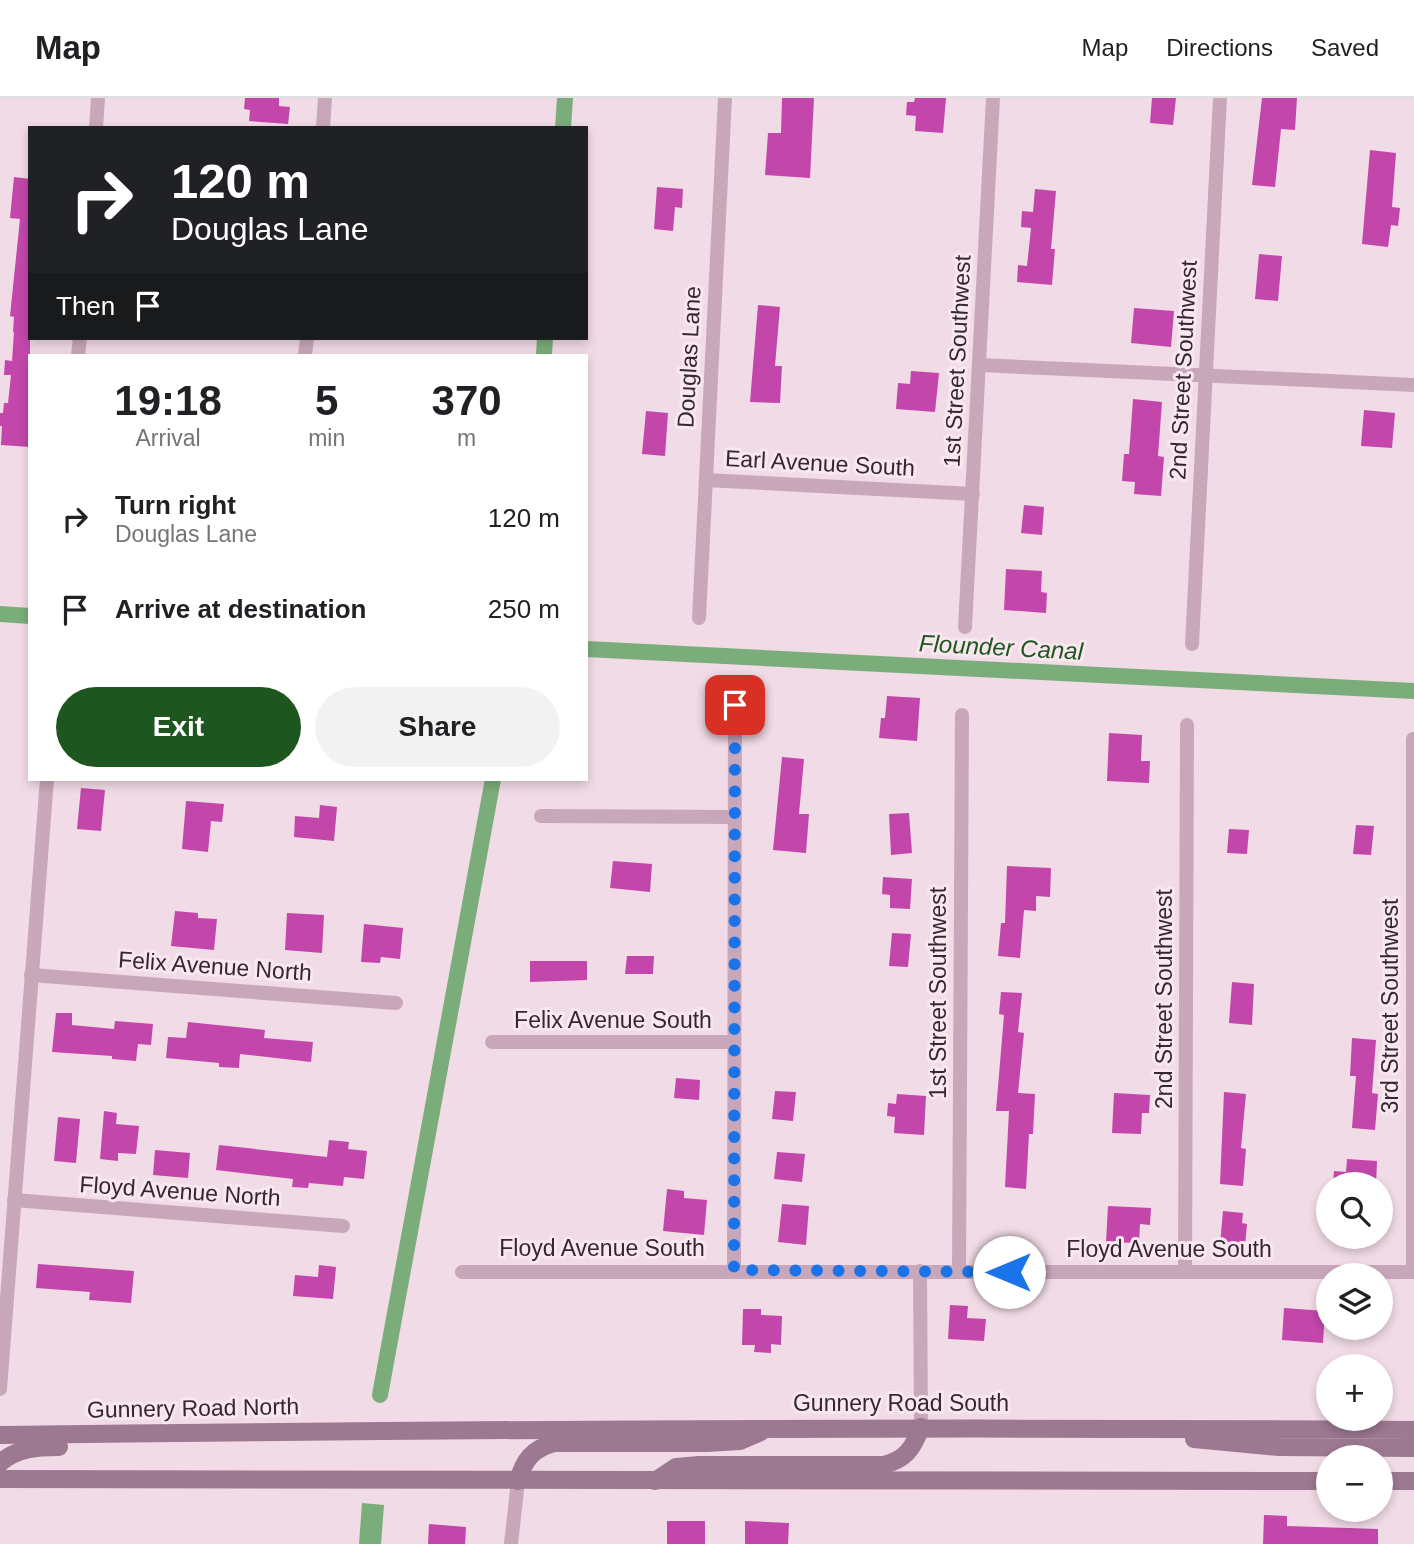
<!DOCTYPE html>
<html lang="en">
<head>
<meta charset="utf-8">
<style>
	:root { --surface:#fff; --page:#f2f2f2; --text:#202124; --muted:#757577; --line:#e0e0e0; --accent:#1e561f }
	body { margin:0; font-family:Helvetica,sans-serif; background:var(--page); color:var(--text); height:100vh; display:flex; flex-direction:column; font-size:26px; white-space:nowrap }
	* { box-sizing:border-box; margin:0 }
	p { font-size:23px; color:var(--muted) }
	.icon { flex:none; width:38px; height:38px; fill:none; stroke:currentColor; stroke-width:2; stroke-linecap:round; stroke-linejoin:round }
	.map { position:relative; flex:1; overflow:hidden }
	.drawer { position:absolute; left:28px; top:256px; width:560px; height:427px; display:flex; flex-direction:column; background:var(--surface); border-radius:0px; box-shadow:0 4px 10px #0003 }
	.drawer>* { flex:none }
	.guide { position:absolute; left:28px; top:28px; width:560px; height:214px; border-radius:0px; box-shadow:0 4px 10px #0003; background:#202124; color:#fff; overflow:hidden }
	.fabs { position:absolute; left:1316px; top:1074px; display:grid; gap:14px }
	.fabs a { display:grid; place-items:center; width:77px; height:77px; border-radius:50%; background:var(--surface); box-shadow:0 4px 10px #0003; font-size:35px }
	.pin { position:absolute; display:grid; place-items:center; width:60px; height:60px; color:#fff; margin:-30px; border-radius:14px; box-shadow:0 4px 10px #0006 }
	.me { position:absolute; width:77px; margin:-38px; rotate:270deg; stroke-linejoin:round; filter:drop-shadow(0 0 5px #0008) }
	.turn { display:flex; align-items:center; gap:24px; height:147px; padding:0 28px; font-size:32px }
	.turn .icon { width:91px; height:91px; stroke-width:2.5 }
	.turn b { display:block; font-size:49px; line-height:60px }
	.then { display:flex; align-items:center; height:66px; padding:0 28px; background:#0003; gap:14px; font-size:26px }
	.eta { display:flex; justify-content:space-evenly; align-items:center; height:119px; text-align:center }
	.eta b { font-size:42px; font-weight:700; line-height:49px }
	.primary-button { display:flex; gap:14px; margin-top:auto; padding:14px 28px }
	.primary-button a { flex:1; height:80px; border-radius:42px; background:var(--accent); color:#fff; font-size:28px; font-weight:700; line-height:80px; text-align:center }
	.primary-button a+a { background:var(--page); color:var(--text) }
	ul { padding:0; list-style:none }
	li { display:flex; align-items:center; gap:21px; height:91px; padding:0 28px }
	li div { flex:1 }
	li b { display:block; font-size:26px }
	li em { font-style:normal }
	header { display:flex; align-items:center; gap:42px; box-sizing:border-box; height:98px; padding:0 35px; background:var(--surface); border-bottom:2px solid var(--line) }
	header strong { font-size:33px }
	nav { display:flex; gap:38px; margin-inline-start:auto; font-size:24px }
	.map>svg:first-child { display:block }
	.water { fill:#7bad7a }
	.lines { fill:none; stroke-linecap:round; stroke-linejoin:round }
	.canal { stroke:#7bad7a; stroke-width:16 }
	.building { fill:#c347ab }
	.minor { stroke:#c9a7bb; stroke-width:14 }
	.secondary { stroke:#9c7891; stroke-width:18 }
	.route { stroke:#1a73e8; stroke-width:12; stroke-dasharray:0 21.6 }
	.labels { text-anchor:middle; dominant-baseline:central; stroke-width:6; stroke-linejoin:round; paint-order:stroke }
	.street-label { font-size:23px; fill:#352732; stroke:#f9e7f0 }
	.water-label { font-size:24px; font-style:italic; fill:#1e561f; stroke:#f9e7f0 }
</style>
</head>
<body>
<header>
<strong>Map</strong>
<nav><a>Map</a><a>Directions</a><a>Saved</a></nav>
</header>
<div class="map">
<svg width="1414" height="1446" viewBox="0 0 1414 1446">
	<rect width="100%" height="100%" fill="#f1dbe6"/>
	<path class="water" d="M362 1405 384 1407 381 1446H359Z"/>
	<g class="lines">
		<g class="canal">
			<path d="M563 30 565 0"/>
			<path d="M544 257 545 240"/>
			<path d="M0 516 30 518"/>
			<path d="M586 551 1414 593"/>
			<path d="M380 1297 493 681"/>
		</g>
	</g>
	<g class="building">
		<path d="M245 0H279V8L290 9 288 26 249 23 250 12 244 11Z"/>
		<path d="M782 0H814L810 80 765 77 768 35H781Z"/>
		<path d="M915 0H946L943 35 915 33 916 18 906 17 907 4H914Z"/>
		<path d="M1152 0H1176L1173 27 1150 25Z"/>
		<path d="M1262 0H1297L1295 32 1281 31 1275 89 1252 87Z"/>
		<path d="M1370 52 1396 55 1392 109 1400 110 1398 128 1391 127 1388 149 1362 146Z"/>
		<path d="M14 79 30 81V349L1 347 2 328H0V315H3L4 305H8L11 277H4L5 262 12 263 14 234H13L14 219 10 218 20 121 10 120Z"/>
		<path d="M657 89 683 91 682 110 675 109 673 133 654 131Z"/>
		<path d="M1035 91 1056 93 1051 151H1055L1052 187 1017 184 1018 167 1027 168 1031 130 1021 129 1022 113 1033 114Z"/>
		<path d="M1259 156 1282 158 1278 203 1255 201Z"/>
		<path d="M758 207 780 209 775 268H782L780 305 750 304Z"/>
		<path d="M1134 210 1174 213 1171 249 1131 245Z"/>
		<path d="M911 273 939 275 935 314 896 311 898 285 910 286Z"/>
		<path d="M1133 301 1162 304 1158 358 1164 359 1161 398 1134 396 1135 384 1122 383 1124 356H1129Z"/>
		<path d="M1364 312 1395 315 1392 350 1361 348Z"/>
		<path d="M646 313 668 315 665 358 642 356Z"/>
		<path d="M1024 407 1044 409 1042 437 1021 435Z"/>
		<path d="M1006 471 1042 473 1041 494 1047 495 1046 515 1004 512Z"/>
		<path d="M887 598 920 600 917 643 879 640 881 620H885Z"/>
		<path d="M1109 635 1142 637 1141 663H1150L1149 685 1107 683Z"/>
		<path d="M782 659 804 661 799 716H809L806 755 773 752Z"/>
		<path d="M81 690 105 692 101 733 77 731Z"/>
		<path d="M186 703 224 706 222 724 211 723 208 754 182 751Z"/>
		<path d="M320 707 337 709 334 743 294 739 295 718 319 720Z"/>
		<path d="M909 715 912 755 891 757 889 716Z"/>
		<path d="M1356 727 1374 728 1371 757 1353 756Z"/>
		<path d="M1229 731 1249 732 1247 756 1227 755Z"/>
		<path d="M613 763 652 766 650 794 610 790Z"/>
		<path d="M1007 768 1051 770 1050 799 1036 798V813L1024 812 1020 860 998 858 1001 825H1005Z"/>
		<path d="M883 779 912 781 910 811 890 810V797L882 796Z"/>
		<path d="M175 813 198 815V820L217 821 214 852 171 848Z"/>
		<path d="M287 815 324 817 322 855 285 852Z"/>
		<path d="M364 826 403 830 400 861 381 859 380 865 361 864Z"/>
		<path d="M892 835 911 836 908 869 889 868Z"/>
		<path d="M627 858H654L653 876H625Z"/>
		<path d="M530 863H587V882L530 884Z"/>
		<path d="M1232 884 1254 886 1252 927 1229 925Z"/>
		<path d="M1001 894 1022 895 1018 934 1024 935 1018 995 1035 996 1033 1036H1029L1026 1091 1005 1089 1009 1013H996L1004 917 999 916Z"/>
		<path d="M56 915H72V927L114 931 115 923 153 926 151 947 138 946 136 963 112 961V958L52 954Z"/>
		<path d="M188 924 265 932 264 940 313 944 311 964 240 956 239 970 219 969V965L166 960 168 939 186 940Z"/>
		<path d="M1352 940 1376 942 1372 995 1378 996 1375 1032 1352 1030 1356 978H1350Z"/>
		<path d="M676 980 700 982 699 1002 674 1000Z"/>
		<path d="M775 993 796 994 793 1023 772 1021Z"/>
		<path d="M1224 994 1246 996 1241 1050 1246 1051 1243 1088 1220 1086Z"/>
		<path d="M1114 995 1150 997 1149 1015H1142L1141 1036 1112 1035Z"/>
		<path d="M897 996 926 998 924 1037 894 1035 895 1019 887 1018 888 1005 896 1006Z"/>
		<path d="M104 1013 117 1015 116 1026 139 1028 136 1056 118 1055V1063L100 1061Z"/>
		<path d="M58 1019 80 1021 76 1065 54 1063Z"/>
		<path d="M329 1042 349 1044 348 1051 367 1053 364 1081 344 1079 343 1088 309 1085 308 1090 292 1089 293 1081 216 1072 219 1047 327 1059Z"/>
		<path d="M155 1052 190 1055 188 1080 153 1077Z"/>
		<path d="M777 1054 805 1056 802 1084 774 1081Z"/>
		<path d="M1347 1061 1377 1063 1376 1087H1333L1334 1073 1346 1074Z"/>
		<path d="M667 1091 684 1093V1100L707 1102 704 1137 663 1133Z"/>
		<path d="M782 1106 809 1108 806 1147 778 1144Z"/>
		<path d="M1108 1108 1151 1110 1150 1127 1140 1126 1139 1145 1106 1144Z"/>
		<path d="M1223 1113 1243 1115 1242 1125 1247 1126 1245 1148 1220 1146Z"/>
		<path d="M38 1166 134 1173 131 1205 89 1202 90 1194 36 1190Z"/>
		<path d="M319 1167 336 1169 333 1201 293 1198 295 1177 318 1179Z"/>
		<path d="M950 1207 968 1208 967 1220 986 1221 984 1243 948 1241Z"/>
		<path d="M1284 1210 1325 1213 1323 1245 1282 1242Z"/>
		<path d="M743 1211H761V1217L782 1218 781 1247 771 1246V1255L754 1254 755 1247H742Z"/>
		<path d="M1264 1417 1287 1418V1428L1378 1431V1446H1263Z"/>
		<rect x="667" y="1423" width="38" height="23"/>
		<path d="M745 1423 789 1425 788 1446H745Z"/>
		<path d="M429 1426 466 1429 465 1446H428Z"/>
	</g>
	<g class="lines">
		<g class="minor">
			<path d="M96 30 98 0"/>
			<path d="M323 30 325 0"/>
			<path d="M78 257 80 240"/>
			<path d="M305 257 307 240"/>
			<path d="M980 267 1414 287"/>
			<path d="M706 382 973 396"/>
			<path d="M699 520 725 0"/>
			<path d="M965 529 993 0"/>
			<path d="M1192 546 1220 0"/>
			<path d="M541 718 735 719"/>
			<path d="M31 877 396 905"/>
			<path d="M492 944H734"/>
			<path d="M14 1102 343 1128"/>
			<path d="M734 1172 735 607"/>
			<path d="M920 1173 921 1329"/>
			<path d="M959 1173 962 617"/>
			<path d="M462 1174H1414"/>
			<path d="M1185 1174 1187 627"/>
			<path d="M1413 1174V641"/>
			<path d="M0 1291 47 681"/>
			<path d="M511 1446 518 1383"/>
		</g>
		<g class="secondary">
			<path d="M0 1337C471 1331 943 1329 1414 1332"/>
			<path d="M1194 1341 1279 1349 1414 1350"/>
			<path d="M0 1365C17 1350 37 1349 59 1349"/>
			<path d="M0 1381 1328 1383"/>
			<path d="M518 1383C524 1362 532 1351 554 1345H707L740 1343 761 1334"/>
			<path d="M655 1383 676 1369 699 1367H883C905 1362 913 1351 921 1329"/>
			<path d="M1381 1383H1414"/>
		</g>
	</g>
	<g class="lines">
		<path class="route" d="M735 607 734 1172 1009 1174"/>
	</g>
	<g class="labels">
		<g class="street-label">
			<text transform="translate(689 259) rotate(-87)">Douglas Lane</text>
			<text transform="translate(957 263) rotate(-87)">1st Street Southwest</text>
			<text transform="translate(1183 272) rotate(-87)">2nd Street Southwest</text>
			<text transform="translate(820 365) rotate(3)">Earl Avenue South</text>
			<text transform="translate(215 868) rotate(4)">Felix Avenue North</text>
			<text transform="translate(938 895) rotate(-90)">1st Street Southwest</text>
			<text transform="translate(1164 901) rotate(-90)">2nd Street Southwest</text>
			<text transform="translate(1390 908) rotate(-90)">3rd Street Southwest</text>
			<text x="613" y="922">Felix Avenue South</text>
			<text transform="translate(180 1093) rotate(4)">Floyd Avenue North</text>
			<text x="602" y="1150">Floyd Avenue South</text>
			<text x="1169" y="1151">Floyd Avenue South</text>
			<text x="901" y="1305">Gunnery Road South</text>
			<text transform="translate(193 1310) rotate(-1)">Gunnery Road North</text>
		</g>
		<g class="water-label">
			<text transform="translate(1001 549) rotate(3)">Flounder Canal</text>
		</g>
	</g>
</svg>
<div class="fabs">
<a><svg class="icon" aria-label="search" viewBox="0 0 24 24"><circle cx="10" cy="10" r="6"/><path d="M15 15l6 6"/></svg></a>
<a><svg class="icon" aria-label="layers" viewBox="0 0 24 24"><path d="M12 4l9 5-9 5-9-5zM3 14l9 5 9-5"/></svg></a>
<a>+</a>
<a>−</a>
</div>
<div class="pin" style="left:735px;top:607px;background:#d93025"><svg class="icon" aria-label="arrive" viewBox="0 0 24 24"><path d="M6 21V4h12l-3 4 3 4H6"/></svg></div>
<svg class="me" style="left:1009px;top:1174px" viewBox="-20 -20 40 40"><circle r="19" fill="#fff"/><path d="M0-13L10 11 0 6-10 11z" fill="#1a73e8"/></svg>
<div class="guide">
<div class="turn"><svg class="icon" aria-label="right" viewBox="0 0 24 24"><path d="M7 20v-9h11M14 6l5 5-5 5"/></svg><div><b>120 m</b>Douglas Lane</div></div>
<div class="then">Then<svg class="icon" aria-label="arrive" viewBox="0 0 24 24"><path d="M6 21V4h12l-3 4 3 4H6"/></svg></div>
</div>
<section class="drawer">
<div class="eta">
<div><b>19:18</b><p>Arrival</p></div>
<div><b>5</b><p>min</p></div>
<div><b>370</b><p>m</p></div>
</div>
<ul>
<li><svg class="icon" aria-label="right" viewBox="0 0 24 24"><path d="M7 20v-9h11M14 6l5 5-5 5"/></svg><div><b>Turn right</b><p>Douglas Lane</p></div><em>120 m</em></li>
<li><svg class="icon" aria-label="arrive" viewBox="0 0 24 24"><path d="M6 21V4h12l-3 4 3 4H6"/></svg><div><b>Arrive at destination</b></div><em>250 m</em></li>
</ul>
<div class="primary-button"><a>Exit</a><a>Share</a></div>
</section>
</div>
</body>
</html>
